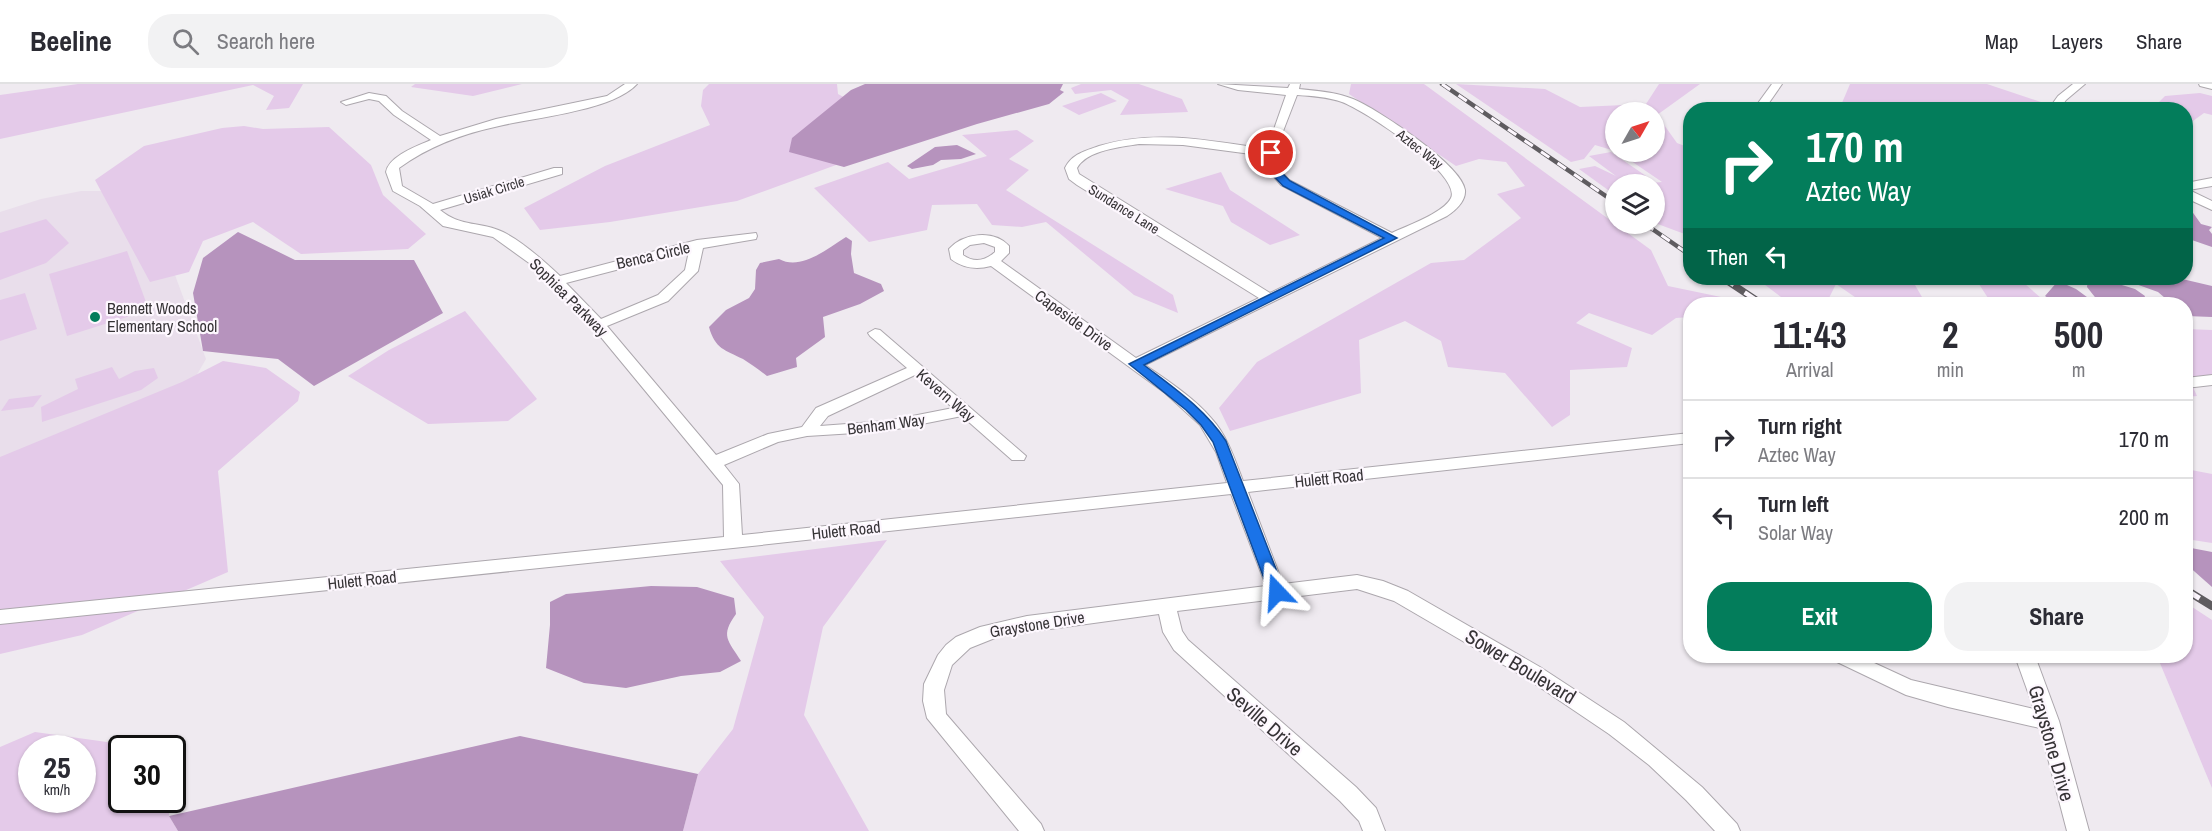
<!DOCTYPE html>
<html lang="en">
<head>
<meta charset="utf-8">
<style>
	:root { --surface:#fff; --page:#f2f2f3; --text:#2b2b33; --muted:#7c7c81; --line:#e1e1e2; --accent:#037d5b }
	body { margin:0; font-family:"Archivo Narrow",sans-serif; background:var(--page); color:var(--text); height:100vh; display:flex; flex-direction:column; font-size:22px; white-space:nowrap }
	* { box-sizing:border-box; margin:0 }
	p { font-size:20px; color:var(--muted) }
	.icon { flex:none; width:33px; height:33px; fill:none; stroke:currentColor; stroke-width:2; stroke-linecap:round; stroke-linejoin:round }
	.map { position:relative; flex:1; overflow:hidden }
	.drawer { position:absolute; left:1683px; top:213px; width:510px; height:366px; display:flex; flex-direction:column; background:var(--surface); border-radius:24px; box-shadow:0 2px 4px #0004 }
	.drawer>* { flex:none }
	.top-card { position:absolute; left:1683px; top:18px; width:510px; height:183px; border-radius:24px; box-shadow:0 2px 4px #0004; background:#037d5b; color:#fff; overflow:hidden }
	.needle { width:39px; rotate:51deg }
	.tools { position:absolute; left:1605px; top:18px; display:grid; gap:12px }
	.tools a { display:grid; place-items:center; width:60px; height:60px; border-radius:50%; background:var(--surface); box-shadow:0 2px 4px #0004; font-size:30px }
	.speed { position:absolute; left:18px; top:651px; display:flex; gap:12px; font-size:30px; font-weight:700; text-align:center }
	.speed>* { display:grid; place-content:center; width:78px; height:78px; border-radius:50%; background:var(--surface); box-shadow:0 2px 4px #0004; line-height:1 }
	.speed small { font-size:15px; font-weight:400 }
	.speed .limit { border:3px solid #111; border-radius:9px; background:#fff; color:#111 }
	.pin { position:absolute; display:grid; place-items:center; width:51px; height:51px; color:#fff; margin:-26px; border:3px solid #fff; border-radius:50%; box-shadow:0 2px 6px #0007 }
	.me { position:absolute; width:66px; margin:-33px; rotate:340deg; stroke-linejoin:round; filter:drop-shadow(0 0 4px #0008) }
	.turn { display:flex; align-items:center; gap:21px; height:126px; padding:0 24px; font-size:27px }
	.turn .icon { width:78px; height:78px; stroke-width:2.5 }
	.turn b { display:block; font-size:42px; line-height:51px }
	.then { display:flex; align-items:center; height:57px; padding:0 24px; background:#0003; gap:12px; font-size:22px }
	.eta { display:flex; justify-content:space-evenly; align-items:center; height:102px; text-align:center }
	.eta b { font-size:36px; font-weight:700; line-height:42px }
	.primary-button { display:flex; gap:12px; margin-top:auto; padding:12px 24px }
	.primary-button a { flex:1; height:69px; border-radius:24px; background:var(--accent); color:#fff; font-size:24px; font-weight:700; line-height:69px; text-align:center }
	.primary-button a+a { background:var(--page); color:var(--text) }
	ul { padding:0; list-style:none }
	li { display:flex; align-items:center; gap:18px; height:78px; padding:0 24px; border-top:2px solid var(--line) }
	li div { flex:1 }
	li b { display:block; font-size:22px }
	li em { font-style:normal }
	header { display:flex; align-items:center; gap:36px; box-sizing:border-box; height:84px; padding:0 30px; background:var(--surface); border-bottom:2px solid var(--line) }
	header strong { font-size:28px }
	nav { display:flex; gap:33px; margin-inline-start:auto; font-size:21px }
	.search { width:420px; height:54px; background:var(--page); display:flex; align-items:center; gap:15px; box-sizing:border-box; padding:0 21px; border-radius:24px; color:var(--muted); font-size:22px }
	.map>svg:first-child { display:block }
	.built { fill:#e9deeb }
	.green { fill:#e4cae9; fill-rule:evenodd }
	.water { fill:#b693bd }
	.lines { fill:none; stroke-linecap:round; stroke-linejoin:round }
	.street-casing { stroke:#aca7ad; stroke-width:2 }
	.street { fill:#fff; fill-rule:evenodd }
	.rail-far2-casing { stroke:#5f5c60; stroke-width:4.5 }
	.rail-far1-casing { stroke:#5f5c60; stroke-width:7 }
	.rail-casing { stroke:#5f5c60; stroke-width:8 }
	.rail-far2 { stroke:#fdf7fe; stroke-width:3; stroke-dasharray:10; stroke-linecap:butt }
	.rail-far1 { stroke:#fdf7fe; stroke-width:4.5; stroke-dasharray:13; stroke-linecap:butt }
	.rail { stroke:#fdf7fe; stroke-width:5; stroke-dasharray:16; stroke-linecap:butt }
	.route { fill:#1a73e8; stroke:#114b97; stroke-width:1.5 }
	.poi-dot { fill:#037d5b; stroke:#fdf7fe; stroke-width:2 }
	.labels { text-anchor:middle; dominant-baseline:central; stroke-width:4.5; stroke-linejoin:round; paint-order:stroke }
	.far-street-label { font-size:14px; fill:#363336; stroke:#fdf7fe }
	.street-label { font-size:16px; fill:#363336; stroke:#fdf7fe }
	.poi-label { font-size:16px; fill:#363336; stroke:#fdf7fe; text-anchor:start }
	.near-street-label { font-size:20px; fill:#363336; stroke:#fdf7fe }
</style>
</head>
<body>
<header>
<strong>Beeline</strong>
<div class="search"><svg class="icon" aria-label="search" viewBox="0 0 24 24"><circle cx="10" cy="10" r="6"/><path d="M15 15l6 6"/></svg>Search here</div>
<nav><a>Map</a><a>Layers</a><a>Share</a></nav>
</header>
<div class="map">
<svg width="2212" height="747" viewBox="0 0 2212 747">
	<rect width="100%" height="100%" fill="#efeaf0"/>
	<path class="built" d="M81 107H110L175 191 206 275 195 294 0 382V128L41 115Z"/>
	<g class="green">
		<path d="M78 0H303L289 24 266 26 274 12 253 1 0 55V11Z"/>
		<path d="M415 0H522L473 12 411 3Z"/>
		<path d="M709 0H837L838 10 869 27 847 77 737 117 610 138 540 146 524 124 605 82 710 41 701 22 703 6Z"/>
		<path d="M1081 0H1139L1182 15 1188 28 1120 31 1129 16 1111 6 1075 10 1071 4Z"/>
		<path d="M1351 0H1424L1651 166 1668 202 1721 213 1732 220H1690V233L1676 234 1652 251 1589 229 1576 239 1632 264 1627 283 1570 286V331L1552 343 1505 289 1448 283 1441 257 1405 237 1359 256 1361 309 1230 347 1219 324 1257 278 1431 179 1464 176 1521 134 1497 110 1525 102 1506 78 1479 75 1456 82 1349 10Z"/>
		<path d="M1456 0 1545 5 1580 23 1646 20 1659 0H1700L1657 31 1677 59 1690 64V152L1655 139 1654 100H1640L1662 98 1618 68H1654V28H1616L1615 67 1595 61 1584 75 1571 78Z"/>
		<path d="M1850 0H1987L2062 25 1839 26Z"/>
		<path d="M1101 9 1117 17 1079 31 1062 22Z"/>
		<path d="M2200 9 2212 12V31L2204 29 2186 42V26L2152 25 2165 12Z"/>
		<path d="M244 42 263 45 329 43 371 81 383 111 426 150 408 165 301 170 253 138 203 157 189 188 150 198 95 96 144 62 222 44Z"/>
		<path d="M1017 46 1034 57 1009 75 1029 86 1006 106 1173 211 1178 229 1134 211 1046 138 1022 143 992 141 977 120 932 121 927 146 869 158 814 104 888 78 909 95 987 72 962 51Z"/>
		<path d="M1611 68 1649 94 1630 98 1634 100H1616L1615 111 1579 85 1595 82 1616 92 1589 72Z"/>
		<path d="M1221 88 1230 106 1300 151 1270 161 1231 138 1223 122 1165 105Z"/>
		<path d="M46 135 69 159 46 179 0 196V149Z"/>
		<path d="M127 167 149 226 67 252 49 190Z"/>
		<path d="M1756 194H1911L1926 220H1865L1836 200 1826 220H1790Z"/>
		<path d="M1975 194H2018L2048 220H2000L1988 214Z"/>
		<path d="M25 209 37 245 0 257V216Z"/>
		<path d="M465 227 537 315 508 337 428 340 348 292 389 266Z"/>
		<path d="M2186 245 2212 246V301L2187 290 2197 312 2186 313Z"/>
		<path d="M223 277 266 284 300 308 298 317 218 387 228 488 82 551 0 570V373L182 298Z"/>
		<path d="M112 283 119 295 135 287 154 284 158 294 141 306 42 338 41 323 78 305 75 295Z"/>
		<path d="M42 311 33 323 1 327 9 315Z"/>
		<path d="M2186 385 2212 390V459L2186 455Z"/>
		<path d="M887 456 823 543 804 631 869 747H683L698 690 733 645 764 533 720 477Z"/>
		<path d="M2186 519 2212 536V704L2157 572H2186Z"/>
		<path d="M35 648 150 664H122V716H170L169 732 178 747H0V663ZM32 664H82V716H32Z"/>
	</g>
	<g class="water">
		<path d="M865 0H1063L1060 6 1064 8 1049 20 977 40 844 83 789 68 792 54 851 6Z"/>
		<path d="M957 61 976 70 961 75 941 76 933 81 912 85 907 82 935 63Z"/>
		<path d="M2186 119 2201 140 2212 143 2209 146 2212 150V163L2186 154Z"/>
		<path d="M238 148 295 176H414L443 229 314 302 278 275 203 267 193 209 203 174Z"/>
		<path d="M846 153 852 157 851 170 854 189 881 200 884 207 860 220 823 233 825 253 796 274 797 283 767 292C759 286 751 280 743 275 725 266 715 265 709 243L726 226 749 214 755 205 756 186 760 179 779 175C801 187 827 165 846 153Z"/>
		<path d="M2099 194 2135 205 2145 212 2142 220H2057L2045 212 2058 197 2076 205 2091 216 2098 217 2087 203 2088 195Z"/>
		<path d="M2119 194H2178L2212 202V233L2186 232V220H2172L2158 208Z"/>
		<path d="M2186 463 2212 468V503L2186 480Z"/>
		<path d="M651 502 697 503 734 514 736 530C720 552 728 556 741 577L720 588 681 592 626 604 584 599 546 584 550 541V518L566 510Z"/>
		<path d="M520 652 698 690 683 747H178L169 732Z"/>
	</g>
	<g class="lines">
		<g class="street-casing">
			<g id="street">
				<path d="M625 0H637C612 27 536 33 499 42 462 50 429 62 399 84L402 102 433 120 554 84H562V90L440 126C462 144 481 137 503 148 523 158 543 176 560 192L697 156 756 149 757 152 756 155 703 164 698 187 668 217 607 242 716 371 768 350 802 343 816 324 907 284 870 252 868 249 875 245 880 246 1026 372 1024 376H1012L962 332 887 347 807 352 778 358 724 381 739 400 742 451 1227 399 1216 368 1200 341 1165 309 991 182C976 186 963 184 951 175L949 165C963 149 994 145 1009 162V169L1001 177 1136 274 1259 214 1077 101 1069 95 1065 84C1072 70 1085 67 1099 62 1155 45 1210 57 1267 65L1286 11 1238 6 1218 0 1288 4 1290 0H1300L1299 5C1317 7 1336 8 1353 15 1376 24 1462 81 1465 106 1466 117 1456 126 1447 132L1145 281C1168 297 1193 313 1211 334 1227 351 1235 376 1243 397L1690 349V359L1248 408 1283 500 1357 491 1383 497 1408 507 1540 583 1624 638 1702 703 1737 740 1740 747H1715L1686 716 1649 681 1609 650 1526 594 1394 517 1357 505 1177 527 1182 547 1188 556 1356 703 1376 724 1385 747H1363L1359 737 1340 717 1174 566 1163 548 1159 530 1000 552 970 564 952 581 944 606 946 630 1041 740 1044 747H1019L927 634 923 617 924 600 938 571 946 561 956 553 980 543 1027 532 1266 502 1231 410 733 464 0 540V526L724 453 723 401 581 229 536 184 493 153 443 142 420 122 393 107 386 88C389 72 417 62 431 56L394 31 379 17 369 15 346 21 341 18 369 9 386 12 402 27 440 52 496 35 607 12ZM1297 11C1312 12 1328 13 1342 18 1364 26 1462 90 1451 114 1444 129 1406 142 1392 149L1289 96 1279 85 1277 77 1280 55ZM1139 60 1183 61 1266 72 1267 85 1281 101 1382 154 1270 209 1079 90 1077 84C1087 66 1121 63 1139 60ZM984 159 995 163V168C985 177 974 179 963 171V166L970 161ZM689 167 685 186 658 211 601 235 566 199ZM915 291 953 324 887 337 820 342 828 332Z"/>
				<path d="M1772 0H1782L1764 26H1753Z"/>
				<path d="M2073 0H2085L2066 16 2059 26H2048L2058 12Z"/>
				<path d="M2199 0H2212V5L2200 2Z"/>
				<path d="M2212 94V102L2189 106 2212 117V126L2186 114V99Z"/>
				<path d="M2212 291V301L2186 304V294Z"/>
				<path d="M1832 572H1859L1911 596 2034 625 2015 572H2035L2059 637 2089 747H2067L2040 644 1948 623 1906 611 1835 577Z"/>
			</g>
		</g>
		<use href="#street" class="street"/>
		<g class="rail-far2-casing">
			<g id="rail-far2">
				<path d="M1442 0 1616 119"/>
				<path d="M1645 140 1690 171"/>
			</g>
		</g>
		<g class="rail-far1-casing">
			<path id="rail-far1" d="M1723 194 1762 220"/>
		</g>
		<g class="rail-casing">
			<path id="rail" d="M2186 506 2212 522"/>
		</g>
		<use href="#rail-far2" class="rail-far2"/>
		<use href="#rail-far1" class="rail-far1"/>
		<use href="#rail" class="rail"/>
	</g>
	<path class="route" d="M1271 66 1276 69 1278 85 1290 97 1397 154 1144 281C1174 304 1205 325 1226 357L1285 508 1283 512H1272L1269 508 1213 358 1201 341 1186 326 1129 280 1384 154 1283 102 1268 86 1266 69Z"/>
	<circle class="poi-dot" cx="95" cy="233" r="6"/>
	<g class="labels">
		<g class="far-street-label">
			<text transform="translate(1420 65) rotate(38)">Aztec Way</text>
			<text transform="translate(494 106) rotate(-17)">Usiak Circle</text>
			<text transform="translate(1124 125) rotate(32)">Sundance Lane</text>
		</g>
		<g class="street-label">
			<text transform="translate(653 171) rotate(-13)">Benca Circle</text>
			<text transform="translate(569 213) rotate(45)">Sophiea Parkway</text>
			<text transform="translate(1074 236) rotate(36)">Capeside Drive</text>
			<text transform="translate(946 311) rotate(41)">Kevern Way</text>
			<text transform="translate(886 340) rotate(-7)">Benham Way</text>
			<text transform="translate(1329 394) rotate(-6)">Hulett Road</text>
			<text transform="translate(846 446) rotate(-6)">Hulett Road</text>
			<text transform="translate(362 496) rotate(-6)">Hulett Road</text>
			<text transform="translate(1037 540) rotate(-9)">Graystone Drive</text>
		</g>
		<g class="poi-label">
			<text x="107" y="224">Bennett Woods<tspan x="107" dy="18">Elementary School</tspan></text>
		</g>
		<g class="near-street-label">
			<text transform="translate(1521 582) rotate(31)">Sower Boulevard</text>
			<text transform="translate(1265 637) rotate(41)">Seville Drive</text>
			<text transform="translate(2052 659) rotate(74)">Graystone Drive</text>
		</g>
	</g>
</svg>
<div class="tools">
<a><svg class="needle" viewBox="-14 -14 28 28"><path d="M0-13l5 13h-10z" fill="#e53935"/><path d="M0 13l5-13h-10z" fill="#7c7c81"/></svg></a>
<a><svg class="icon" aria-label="layers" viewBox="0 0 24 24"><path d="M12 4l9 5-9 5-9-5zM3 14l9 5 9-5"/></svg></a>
</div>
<div class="speed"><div>25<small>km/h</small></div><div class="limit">30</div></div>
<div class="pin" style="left:1271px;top:69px;background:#d93025"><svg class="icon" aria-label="arrive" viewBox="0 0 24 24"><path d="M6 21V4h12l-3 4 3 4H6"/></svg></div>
<svg class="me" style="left:1277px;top:508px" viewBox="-20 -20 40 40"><path d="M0-17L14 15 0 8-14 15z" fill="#1a73e8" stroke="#fff" stroke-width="4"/></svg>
<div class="top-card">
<div class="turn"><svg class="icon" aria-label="right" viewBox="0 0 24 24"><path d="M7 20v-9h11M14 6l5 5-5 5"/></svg><div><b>170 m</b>Aztec Way</div></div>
<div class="then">Then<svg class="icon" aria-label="left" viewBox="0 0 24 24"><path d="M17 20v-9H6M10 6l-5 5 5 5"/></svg></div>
</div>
<section class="drawer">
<div class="eta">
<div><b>11:43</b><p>Arrival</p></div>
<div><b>2</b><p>min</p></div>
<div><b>500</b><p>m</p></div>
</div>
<ul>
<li><svg class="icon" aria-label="right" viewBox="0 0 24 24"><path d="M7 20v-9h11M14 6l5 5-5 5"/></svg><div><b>Turn right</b><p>Aztec Way</p></div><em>170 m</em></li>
<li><svg class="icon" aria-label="left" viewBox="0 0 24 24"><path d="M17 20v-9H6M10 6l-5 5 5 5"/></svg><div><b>Turn left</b><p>Solar Way</p></div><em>200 m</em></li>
</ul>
<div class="primary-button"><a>Exit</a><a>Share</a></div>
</section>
</div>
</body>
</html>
